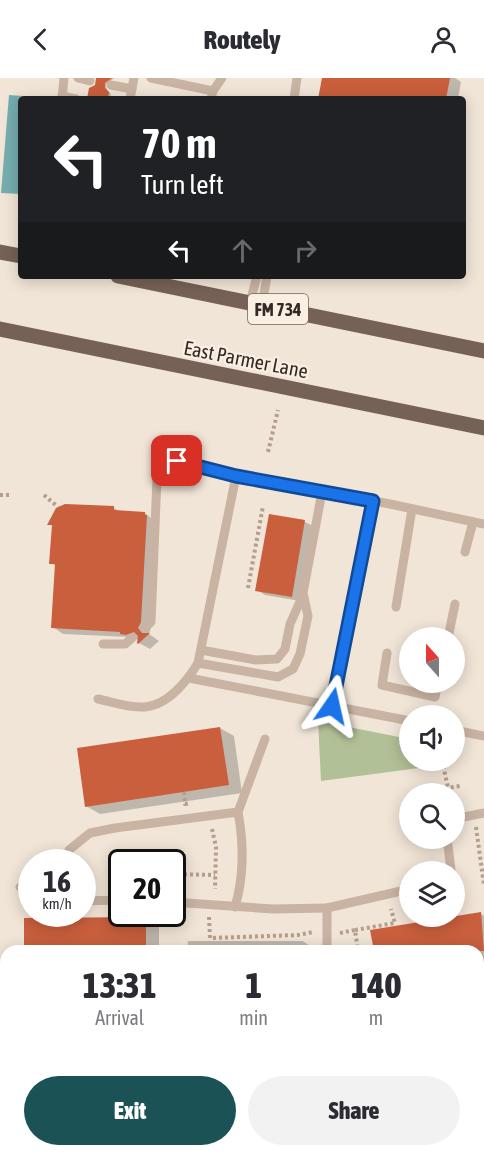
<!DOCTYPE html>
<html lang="en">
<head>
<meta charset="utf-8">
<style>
	:root { --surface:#fff; --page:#f2f2f3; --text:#2b2b33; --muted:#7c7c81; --accent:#1a5256 }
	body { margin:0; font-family:"Asap Condensed",sans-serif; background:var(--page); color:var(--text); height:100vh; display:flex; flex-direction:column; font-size:22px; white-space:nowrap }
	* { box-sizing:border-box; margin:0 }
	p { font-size:20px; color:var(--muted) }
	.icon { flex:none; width:33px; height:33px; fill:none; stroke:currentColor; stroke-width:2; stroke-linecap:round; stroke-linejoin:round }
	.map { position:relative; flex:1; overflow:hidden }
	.panel { position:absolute; left:0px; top:867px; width:484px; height:212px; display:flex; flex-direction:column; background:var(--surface); border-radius:18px 18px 0 0; box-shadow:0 3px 15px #0003 }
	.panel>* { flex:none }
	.banner { position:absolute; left:18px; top:18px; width:448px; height:183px; border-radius:6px; box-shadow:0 3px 15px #0003; background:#202124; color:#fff; overflow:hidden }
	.needle { width:39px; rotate:339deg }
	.buttons { position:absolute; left:399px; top:549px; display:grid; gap:12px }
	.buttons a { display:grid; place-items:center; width:66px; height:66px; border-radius:50%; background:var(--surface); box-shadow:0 3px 15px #0003; font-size:30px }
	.speed { position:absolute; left:18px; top:771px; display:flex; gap:12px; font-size:30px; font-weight:700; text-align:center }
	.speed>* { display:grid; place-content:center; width:78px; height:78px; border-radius:50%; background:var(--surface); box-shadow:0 3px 15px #0003; line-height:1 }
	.speed small { font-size:15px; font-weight:400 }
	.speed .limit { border:3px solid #111; border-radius:9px; background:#fff; color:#111 }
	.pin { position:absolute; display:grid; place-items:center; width:51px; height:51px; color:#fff; margin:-26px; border-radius:12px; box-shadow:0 3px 9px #0006 }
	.me { position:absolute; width:66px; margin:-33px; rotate:11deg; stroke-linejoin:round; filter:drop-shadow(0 0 4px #0008) }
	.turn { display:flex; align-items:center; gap:21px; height:126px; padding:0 24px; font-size:27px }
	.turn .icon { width:78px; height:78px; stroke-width:2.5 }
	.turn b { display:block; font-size:42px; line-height:51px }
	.lanes { display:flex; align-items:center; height:57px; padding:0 24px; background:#0003; justify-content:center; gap:30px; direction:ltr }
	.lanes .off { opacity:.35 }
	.eta { display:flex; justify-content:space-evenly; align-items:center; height:102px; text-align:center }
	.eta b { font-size:36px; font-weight:800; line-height:42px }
	.action { display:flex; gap:12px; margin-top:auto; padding:12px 24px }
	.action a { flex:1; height:69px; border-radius:36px; background:var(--accent); color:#fff; font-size:24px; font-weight:800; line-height:69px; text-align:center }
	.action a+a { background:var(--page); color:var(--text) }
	header { display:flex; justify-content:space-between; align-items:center; height:78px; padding:0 24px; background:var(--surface); font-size:27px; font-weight:800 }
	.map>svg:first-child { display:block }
	.green { fill:#b2c097 }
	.water { fill:#75adaf }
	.shadow { fill:#0003 }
	.building { fill:#c95f3d }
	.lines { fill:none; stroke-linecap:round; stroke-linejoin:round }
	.path { stroke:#b59e8d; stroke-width:4; stroke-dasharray:3 3; stroke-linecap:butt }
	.lane { stroke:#c9b4a3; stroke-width:9 }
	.primary { stroke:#766156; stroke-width:15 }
	.route-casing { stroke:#114b97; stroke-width:15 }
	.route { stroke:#1a73e8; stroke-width:10 }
	.labels { text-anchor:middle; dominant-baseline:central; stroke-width:4.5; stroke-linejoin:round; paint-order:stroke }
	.shield { fill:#f9efe3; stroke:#6f655e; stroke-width:1.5 }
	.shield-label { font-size:18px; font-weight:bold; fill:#342a25 }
	.street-label { font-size:20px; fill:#342a25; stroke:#f9efe3 }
</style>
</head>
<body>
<header><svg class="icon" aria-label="back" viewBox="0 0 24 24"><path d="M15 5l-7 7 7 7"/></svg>Routely<svg class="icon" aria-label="person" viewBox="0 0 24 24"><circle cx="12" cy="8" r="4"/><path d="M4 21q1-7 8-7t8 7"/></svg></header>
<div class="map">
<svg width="484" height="1078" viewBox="0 0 484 1078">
	<rect width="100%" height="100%" fill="#f1e5d7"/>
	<path class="green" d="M318 643 409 661 410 682 436 683 434 688 321 703Z"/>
	<g class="water">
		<path d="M9 17 37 19V21H21V116L1 115Z"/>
		<rect x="15" y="1073" width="92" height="5"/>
	</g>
	<g class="shadow">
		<path d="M97 0H114L106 7 107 12 111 16 110 21H88L95 9Z"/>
		<path d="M324 0H455L461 4 458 21H320Z"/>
		<path d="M114 430 121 434 145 435 157 445 151 550 149 556 159 563 150 571 139 565V562L129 559 63 556 53 549 56 488 51 485 53 448 49 446Z"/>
		<path d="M270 437 305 444 313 448 300 523 265 517 257 512Z"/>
		<path d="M220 650 234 658 242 715 100 736 86 728Z"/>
		<path d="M481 836 484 838V901L478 902V873H375Z"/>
		<path d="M145 841 159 849V873H26Z"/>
		<path d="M188 863H303L317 873H187Z"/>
		<path d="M478 1057 484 1058V1078H466L467 1072H478Z"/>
		<path d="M369 1072H446L445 1078H368Z"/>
	</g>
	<g class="building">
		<path d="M96 0H112L105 5V10L109 14 108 21H87L89 10 95 7Z"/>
		<path d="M322 0H450L446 21H318Z"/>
		<path d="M65 426 114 428V432L145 434V437H147L141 544 138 550 142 555H150L138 566 137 565 138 558 134 554 126 557 120 556V554L51 550 55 486H49L52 447H47L56 430Z"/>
		<path d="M269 436 305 442 292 519 255 513Z"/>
		<path d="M220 649 229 707 85 729 77 670Z"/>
		<path d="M481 834 484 873H374L370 852Z"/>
		<path d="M146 839V873H24V840Z"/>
	</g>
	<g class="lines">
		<g class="path">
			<path d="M268 374 278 332"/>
			<path d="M0 417H10"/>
			<path d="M44 417 58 429"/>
			<path d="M248 510 263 428"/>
			<path d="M442 682 448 710"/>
			<path d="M427 713 460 708"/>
			<path d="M184 714 185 726 190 725"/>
			<path d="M476 749 484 807"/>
			<path d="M212 751 216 769 215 811"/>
			<path d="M116 793 122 794"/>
			<path d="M172 796 215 797"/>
			<path d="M209 839 210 860 298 857 313 854"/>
			<path d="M355 852 395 845 391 831"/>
			<path d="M340 855 355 852 358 873"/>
			<path d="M478 918 484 917"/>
			<path d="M0 1000 6 993"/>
			<path d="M478 1042 484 1043"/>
			<path d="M227 1072 254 1078"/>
			<path d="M331 1078 332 1072"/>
		</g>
		<g class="lane">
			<path d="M78 0 90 3"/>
			<path d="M151 0 213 13 211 21"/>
			<path d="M111 7 132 11"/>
			<path d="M213 13 222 0"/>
			<path d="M62 18 76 21"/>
			<path d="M62 21 64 0"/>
			<path d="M130 21 134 0"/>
			<path d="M294 21 297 0"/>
			<path d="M250 225 257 198"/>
			<path d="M262 227 267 198"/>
			<path d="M236 398 390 426 484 446"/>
			<path d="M465 474 473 444"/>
			<path d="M396 529 412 431"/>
			<path d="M145 549 151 544 157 400"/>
			<path d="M448 560 455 526"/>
			<path d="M103 566H125L132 560"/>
			<path d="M201 572 256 582 277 581 285 571 290 546 303 517"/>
			<path d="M387 575 382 607 435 619 438 604"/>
			<path d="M198 585 278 599 293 591 300 576 308 538 303 515 322 414"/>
			<path d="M189 600 410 643"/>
			<path d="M98 621C113 624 129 630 145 629 168 627 187 603 198 585L236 398 177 383"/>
			<path d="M332 628 373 423"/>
			<path d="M454 652 484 658"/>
			<path d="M238 734 265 661"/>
			<path d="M454 741 484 735"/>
			<path d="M447 760 451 792 449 794"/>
			<path d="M65 784 69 772 90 755 115 750 238 734C244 766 244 798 235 829"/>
			<path d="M20 809 32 812"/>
			<path d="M82 823 122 822"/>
			<path d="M172 824 273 831 327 830"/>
			<path d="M327 873V830L410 811"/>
			<path d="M0 929H6"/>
			<path d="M0 959 6 960"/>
			<path d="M300 1078 301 1072"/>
		</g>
		<g class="primary">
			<path d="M0 174 21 178"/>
			<path d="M118 198 484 273"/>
			<path d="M0 251 484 350"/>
		</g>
	</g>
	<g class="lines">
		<g class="route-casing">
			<path id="route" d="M177 383 236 398 373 423 332 628"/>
		</g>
		<use href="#route" class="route"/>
	</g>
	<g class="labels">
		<rect class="shield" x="248" y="216" width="60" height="30" rx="4.5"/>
		<g class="shield-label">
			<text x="278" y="231">FM 734</text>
		</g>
		<g class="street-label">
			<text transform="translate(246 281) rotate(11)">East Parmer Lane</text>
		</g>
	</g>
</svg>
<div class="buttons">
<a><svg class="needle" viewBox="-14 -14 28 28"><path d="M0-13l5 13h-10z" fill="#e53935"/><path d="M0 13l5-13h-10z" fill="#7c7c81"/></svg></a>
<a><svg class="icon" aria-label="sound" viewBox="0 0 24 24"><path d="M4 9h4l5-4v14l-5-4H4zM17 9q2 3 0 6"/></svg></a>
<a><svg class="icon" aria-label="search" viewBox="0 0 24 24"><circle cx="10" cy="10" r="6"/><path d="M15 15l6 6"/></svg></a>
<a><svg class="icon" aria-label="layers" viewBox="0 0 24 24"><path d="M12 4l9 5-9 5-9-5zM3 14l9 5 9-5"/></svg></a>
</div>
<div class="speed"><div>16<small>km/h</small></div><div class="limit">20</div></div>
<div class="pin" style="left:177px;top:383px;background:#d93025"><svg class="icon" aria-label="arrive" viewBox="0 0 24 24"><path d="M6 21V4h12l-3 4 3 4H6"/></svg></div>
<svg class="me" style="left:332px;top:628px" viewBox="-20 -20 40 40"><path d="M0-17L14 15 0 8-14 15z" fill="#1a73e8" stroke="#fff" stroke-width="4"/></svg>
<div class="banner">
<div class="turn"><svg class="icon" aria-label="left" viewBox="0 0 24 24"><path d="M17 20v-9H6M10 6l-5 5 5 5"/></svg><div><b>70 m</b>Turn left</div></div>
<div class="lanes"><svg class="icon" aria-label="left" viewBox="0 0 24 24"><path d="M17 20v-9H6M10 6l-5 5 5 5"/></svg><svg class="icon off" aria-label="ahead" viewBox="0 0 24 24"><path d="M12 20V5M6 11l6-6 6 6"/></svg><svg class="icon off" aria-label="right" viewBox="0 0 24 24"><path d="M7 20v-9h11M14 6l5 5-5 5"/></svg></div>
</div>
<section class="panel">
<div class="eta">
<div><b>13:31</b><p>Arrival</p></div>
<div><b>1</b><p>min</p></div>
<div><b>140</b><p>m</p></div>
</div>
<div class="action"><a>Exit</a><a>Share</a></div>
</section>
</div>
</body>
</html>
